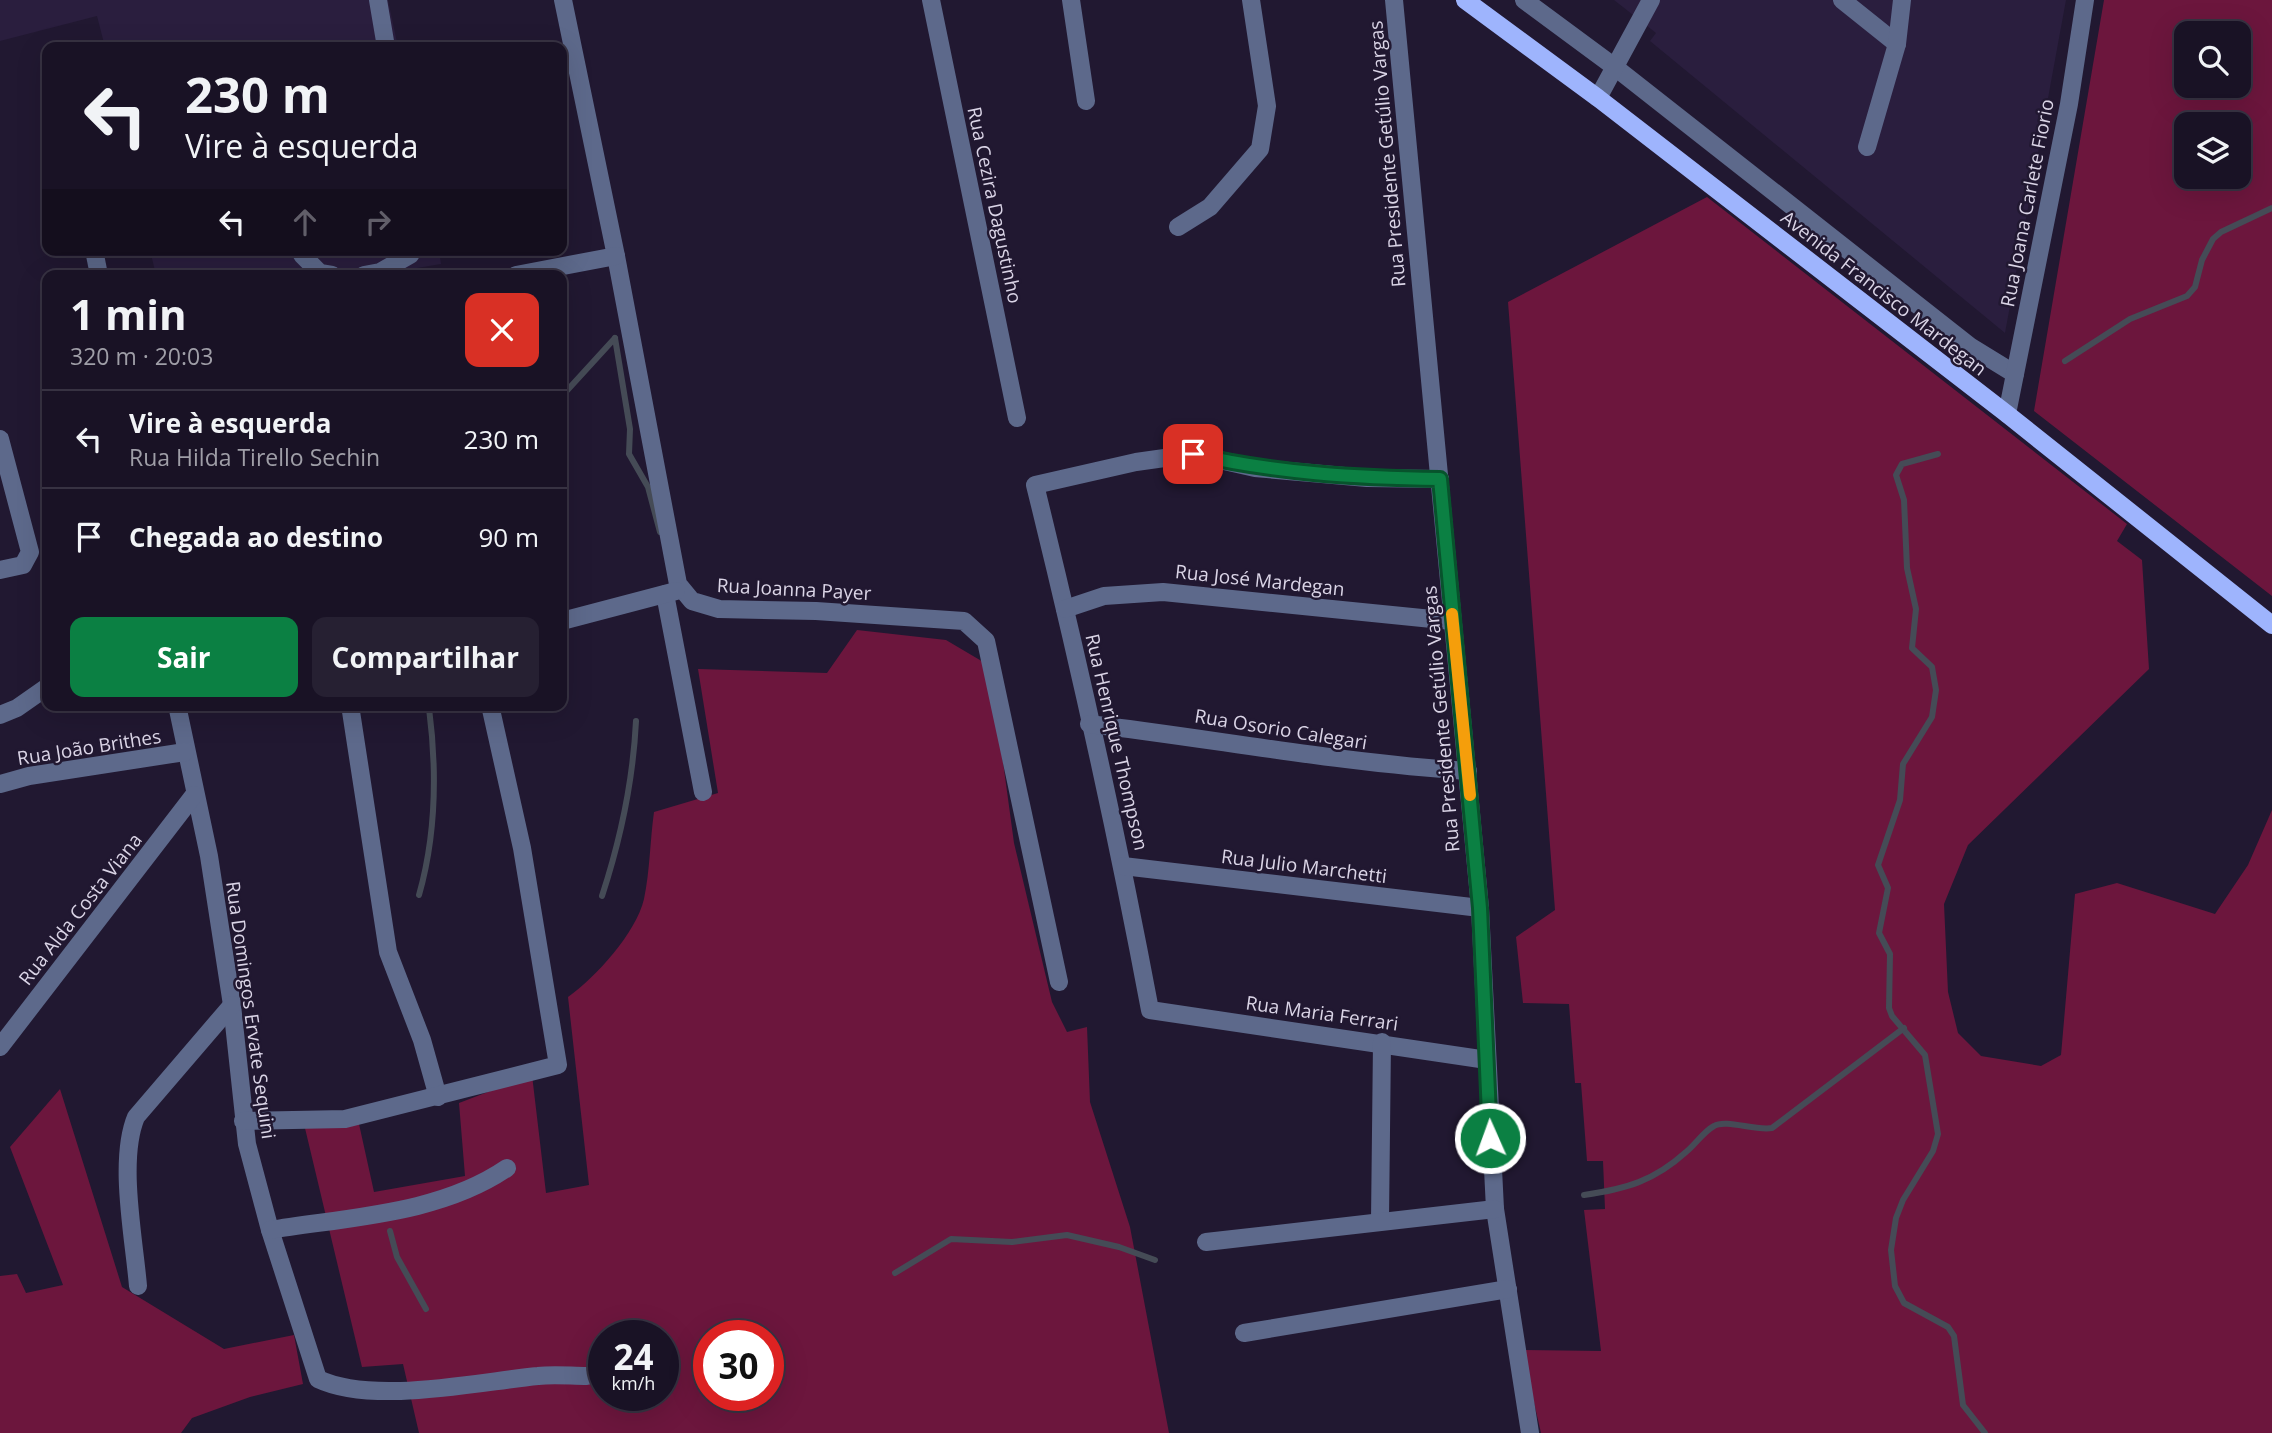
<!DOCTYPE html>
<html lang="pt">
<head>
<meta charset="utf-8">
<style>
	:root { --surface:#191225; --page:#262032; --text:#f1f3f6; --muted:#9f9ea7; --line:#373242; --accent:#0b8043 }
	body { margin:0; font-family:"Open Sans",sans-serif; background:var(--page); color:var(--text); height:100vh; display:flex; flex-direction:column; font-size:26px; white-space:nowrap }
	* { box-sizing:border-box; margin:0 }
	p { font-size:23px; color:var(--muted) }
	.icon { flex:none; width:38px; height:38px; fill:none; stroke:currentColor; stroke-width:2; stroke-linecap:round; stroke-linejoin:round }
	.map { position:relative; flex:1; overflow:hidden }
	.details { position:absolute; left:42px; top:270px; width:525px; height:441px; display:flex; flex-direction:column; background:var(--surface); border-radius:14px; box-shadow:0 7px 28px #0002,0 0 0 2px var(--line) }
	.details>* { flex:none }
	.top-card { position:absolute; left:42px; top:42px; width:525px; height:214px; border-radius:14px; box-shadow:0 7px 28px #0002,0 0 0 2px var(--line); background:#191225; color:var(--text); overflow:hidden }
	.controls { position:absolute; left:2174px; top:21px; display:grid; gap:14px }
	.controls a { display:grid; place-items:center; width:77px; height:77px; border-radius:14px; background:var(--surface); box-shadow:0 7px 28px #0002,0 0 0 2px var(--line); font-size:35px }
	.speed { position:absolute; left:588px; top:1320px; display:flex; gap:14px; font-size:35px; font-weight:700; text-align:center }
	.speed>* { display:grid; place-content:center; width:91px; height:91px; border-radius:50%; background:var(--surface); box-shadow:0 7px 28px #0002,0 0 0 2px var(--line); line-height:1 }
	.speed small { font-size:18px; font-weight:400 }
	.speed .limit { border:10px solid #d22; background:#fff; color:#111 }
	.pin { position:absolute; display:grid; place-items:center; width:60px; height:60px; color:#fff; margin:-30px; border-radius:14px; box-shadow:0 4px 10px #0006 }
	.me { position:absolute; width:77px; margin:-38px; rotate:358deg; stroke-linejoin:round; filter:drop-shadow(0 0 5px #0008) }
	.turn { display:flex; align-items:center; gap:24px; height:147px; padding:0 28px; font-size:32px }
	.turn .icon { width:91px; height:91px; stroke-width:2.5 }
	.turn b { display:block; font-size:49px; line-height:60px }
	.lanes { display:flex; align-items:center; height:66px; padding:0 28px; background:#0003; justify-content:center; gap:35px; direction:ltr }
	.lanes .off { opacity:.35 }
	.round { display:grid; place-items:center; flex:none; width:74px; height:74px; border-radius:14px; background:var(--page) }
	.summary { display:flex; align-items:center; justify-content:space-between; height:119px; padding:0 28px }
	h1 { font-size:42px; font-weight:700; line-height:52px }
	.cta { display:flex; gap:14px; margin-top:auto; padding:14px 28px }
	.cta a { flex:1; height:80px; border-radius:14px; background:var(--accent); color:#fff; font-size:28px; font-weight:700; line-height:80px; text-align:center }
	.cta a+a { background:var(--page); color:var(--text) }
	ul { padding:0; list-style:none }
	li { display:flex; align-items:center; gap:21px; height:98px; padding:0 28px; border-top:2px solid var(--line) }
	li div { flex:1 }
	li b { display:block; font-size:26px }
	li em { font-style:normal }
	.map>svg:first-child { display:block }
	.built { fill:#2a1e3e }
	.green { fill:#6c163d; fill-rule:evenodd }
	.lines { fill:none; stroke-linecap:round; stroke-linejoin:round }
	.stream { stroke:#454b56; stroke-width:6 }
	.minor { stroke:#5d698b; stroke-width:18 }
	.major { stroke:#9eb4fd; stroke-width:18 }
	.route-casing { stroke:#07532c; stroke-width:18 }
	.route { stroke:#0b8043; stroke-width:12 }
	.slow { stroke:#f59e0b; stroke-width:12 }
	.labels { text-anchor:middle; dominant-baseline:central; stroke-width:5; stroke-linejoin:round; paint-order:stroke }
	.street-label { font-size:19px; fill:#dad4e6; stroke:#211831 }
</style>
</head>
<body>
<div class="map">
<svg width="2272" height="1433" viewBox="0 0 2272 1433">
	<rect width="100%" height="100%" fill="#211831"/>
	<g class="built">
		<path d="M0 0H388L398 47H105L97 16 0 41Z"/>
		<path d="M1614 0H2066L2005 333 1650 41 1656 33Z"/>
		<path d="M150 250H439L441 264 375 275H156Z"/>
	</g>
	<g class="green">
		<path d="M2104 0H2272V596L2034 411ZM2186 33H2238V86H2186ZM2186 124H2238V177H2186Z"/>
		<path d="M1707 197 2127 524 2117 541 2142 560 2149 669 1968 845 1944 904 1948 992 1958 1033 1981 1056 2041 1066 2061 1055 2075 894 2117 883 2215 914 2248 865 2272 810V1433H1541L1522 1350 1601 1351 1584 1210 1605 1209 1603 1161H1587L1581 1083H1575L1569 1004 1523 1003 1516 937 1555 910 1508 302Z"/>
		<path d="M857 630 946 640 990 666 1014 843 1052 1002 1067 1032 1087 1027 1090 1102 1130 1227 1169 1433H419L403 1364 362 1367 304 1124H359L374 1192 465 1176 459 1103 532 1075 546 1193 589 1185 568 997C596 977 636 933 644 899 650 871 650 840 654 812L718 793 698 669 827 673ZM604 1335H663V1395H604ZM709 1335H768V1395H709Z"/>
		<path d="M60 1089 122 1287 224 1349 294 1335 303 1384 250 1397 192 1418 181 1433H0V1276L17 1274 26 1293 63 1285 10 1147Z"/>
	</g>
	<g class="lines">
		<g class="stream">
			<path d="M615 338 630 429 629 454 648 487 660 532"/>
			<path d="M2065 361 2130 319 2187 296 2195 287 2202 260 2213 239 2221 232 2272 208"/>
			<path d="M562 396 615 338"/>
			<path d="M1938 454 1902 464 1896 475 1904 500 1907 568 1916 609 1912 648 1932 667 1936 690 1932 717 1903 764 1900 800 1878 865 1888 888 1879 933 1890 954 1889 1008 1892 1016 1925 1055 1938 1134 1933 1151 1903 1200 1896 1218 1891 1250 1895 1286 1904 1303 1948 1327 1954 1336 1963 1405 1985 1433"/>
			<path d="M419 895C436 835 437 770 429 708"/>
			<path d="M602 896C621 838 633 781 636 721"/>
			<path d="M1584 1195C1626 1189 1654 1181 1686 1152 1696 1144 1703 1132 1714 1126 1726 1119 1755 1131 1772 1128L1904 1028"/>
			<path d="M390 1231 397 1257 426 1309"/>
			<path d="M895 1273 951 1239 1012 1242 1067 1235 1119 1247 1155 1260"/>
		</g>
		<g class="minor">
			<path d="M378 0 386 47"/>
			<path d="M563 0 616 256 678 584 692 601 719 609 816 611 964 621 986 641 1059 982"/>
			<path d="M931 0 1017 418"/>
			<path d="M1071 0 1086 101"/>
			<path d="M1394 0 1480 908 1495 1209 1530 1433"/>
			<path d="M1524 0 1616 68 1971 347 2015 374"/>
			<path d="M1842 0 1897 44"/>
			<path d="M1598 98 1651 0"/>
			<path d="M1867 147 1897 44 1902 0"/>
			<path d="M1178 227 1210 207 1260 149 1267 106 1251 0"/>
			<path d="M94 250 99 275"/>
			<path d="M302 255 320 273 332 275"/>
			<path d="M364 275 380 272 410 255 413 250"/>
			<path d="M516 275 616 256"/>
			<path d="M2007 414 2069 104 2085 0"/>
			<path d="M0 439 30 552 23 565 0 570"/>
			<path d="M1440 479 1367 478 1255 468 1193 454 1136 462 1035 485C1078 659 1117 834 1150 1010L1487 1060"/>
			<path d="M665 594 703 792"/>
			<path d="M1065 609 1104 596 1163 592 1452 621"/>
			<path d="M562 621 676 591"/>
			<path d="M177 705 209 856 232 1005 247 1144 270 1230 318 1379C373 1405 477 1382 538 1376 554 1374 571 1376 587 1376"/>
			<path d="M350 705 388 952 422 1040 438 1097"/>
			<path d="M0 715 17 708 47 687"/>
			<path d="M1089 724C1215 739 1341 763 1468 771"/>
			<path d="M0 784 29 776 185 752"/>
			<path d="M1123 866 1480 908"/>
			<path d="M0 1047 194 795"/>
			<path d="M243 1121 345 1119 558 1065 522 848 490 705"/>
			<path d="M1380 1220 1382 1042"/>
			<path d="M270 1230C349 1217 440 1214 507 1168"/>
			<path d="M1206 1242 1495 1209"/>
			<path d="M138 1286C134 1238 118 1160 136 1117L232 1005"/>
			<path d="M1244 1333 1508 1289"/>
		</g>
		<path class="major" d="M1465 0 1598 98 2007 414 2272 625"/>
	</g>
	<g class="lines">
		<g class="route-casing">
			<path id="route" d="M1193 454C1275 473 1357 478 1440 479L1480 908 1490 1138"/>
		</g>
		<use href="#route" class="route"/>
		<path class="slow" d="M1452 614 1470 795"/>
	</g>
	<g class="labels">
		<g class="street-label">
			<text transform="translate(1387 154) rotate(-95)">Rua Presidente Getúlio Vargas</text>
			<text transform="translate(2027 203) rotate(-79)">Rua Joana Carlete Fiorio</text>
			<text transform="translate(995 205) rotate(78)">Rua Cezira Dagustinho</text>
			<text transform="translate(1884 293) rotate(38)">Avenida Francisco Mardegan</text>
			<text transform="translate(1260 580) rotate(6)">Rua José Mardegan</text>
			<text transform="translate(794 589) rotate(3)">Rua Joanna Payer</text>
			<text transform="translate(1441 719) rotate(-95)">Rua Presidente Getúlio Vargas</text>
			<text transform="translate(1281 729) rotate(9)">Rua Osorio Calegari</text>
			<text transform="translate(1117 742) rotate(77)">Rua Henrique Thompson</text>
			<text transform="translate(89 747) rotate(-9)">Rua João Brithes</text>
			<text transform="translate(1304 866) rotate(7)">Rua Julio Marchetti</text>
			<text transform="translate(80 909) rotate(-52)">Rua Alda Costa Viana</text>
			<text transform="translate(251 1010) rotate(82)">Rua Domingos Ervate Sequini</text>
			<text transform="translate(1322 1013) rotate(8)">Rua Maria Ferrari</text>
		</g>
	</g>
</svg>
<div class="controls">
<a><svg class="icon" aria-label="search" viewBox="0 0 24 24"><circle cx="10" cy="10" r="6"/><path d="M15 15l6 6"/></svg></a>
<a><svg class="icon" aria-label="layers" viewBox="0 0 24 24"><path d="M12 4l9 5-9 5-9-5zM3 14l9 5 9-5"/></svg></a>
</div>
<div class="speed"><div>24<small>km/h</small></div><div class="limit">30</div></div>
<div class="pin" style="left:1193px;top:454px;background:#d93025"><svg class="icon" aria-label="arrive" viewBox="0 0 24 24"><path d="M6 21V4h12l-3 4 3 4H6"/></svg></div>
<svg class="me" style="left:1490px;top:1138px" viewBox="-20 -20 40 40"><circle r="17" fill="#0b8043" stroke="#fff" stroke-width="3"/><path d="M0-11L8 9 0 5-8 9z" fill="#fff"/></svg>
<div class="top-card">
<div class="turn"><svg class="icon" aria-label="left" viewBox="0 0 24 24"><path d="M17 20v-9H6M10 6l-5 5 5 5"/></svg><div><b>230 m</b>Vire à esquerda</div></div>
<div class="lanes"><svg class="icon" aria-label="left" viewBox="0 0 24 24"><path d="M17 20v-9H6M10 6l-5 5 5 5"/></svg><svg class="icon off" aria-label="ahead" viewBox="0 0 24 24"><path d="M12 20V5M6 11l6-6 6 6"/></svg><svg class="icon off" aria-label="right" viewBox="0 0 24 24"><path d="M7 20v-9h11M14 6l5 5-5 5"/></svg></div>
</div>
<section class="details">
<div class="summary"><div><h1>1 min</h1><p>320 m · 20:03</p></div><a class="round" style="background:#d93025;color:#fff"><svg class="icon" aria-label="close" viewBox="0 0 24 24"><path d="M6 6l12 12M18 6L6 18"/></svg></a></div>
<ul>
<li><svg class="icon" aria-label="left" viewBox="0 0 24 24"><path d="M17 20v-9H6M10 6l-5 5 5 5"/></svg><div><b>Vire à esquerda</b><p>Rua Hilda Tirello Sechin</p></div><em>230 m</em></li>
<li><svg class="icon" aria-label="arrive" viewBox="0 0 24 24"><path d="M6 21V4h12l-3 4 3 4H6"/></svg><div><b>Chegada ao destino</b></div><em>90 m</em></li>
</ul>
<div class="cta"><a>Sair</a><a>Compartilhar</a></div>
</section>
</div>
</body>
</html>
